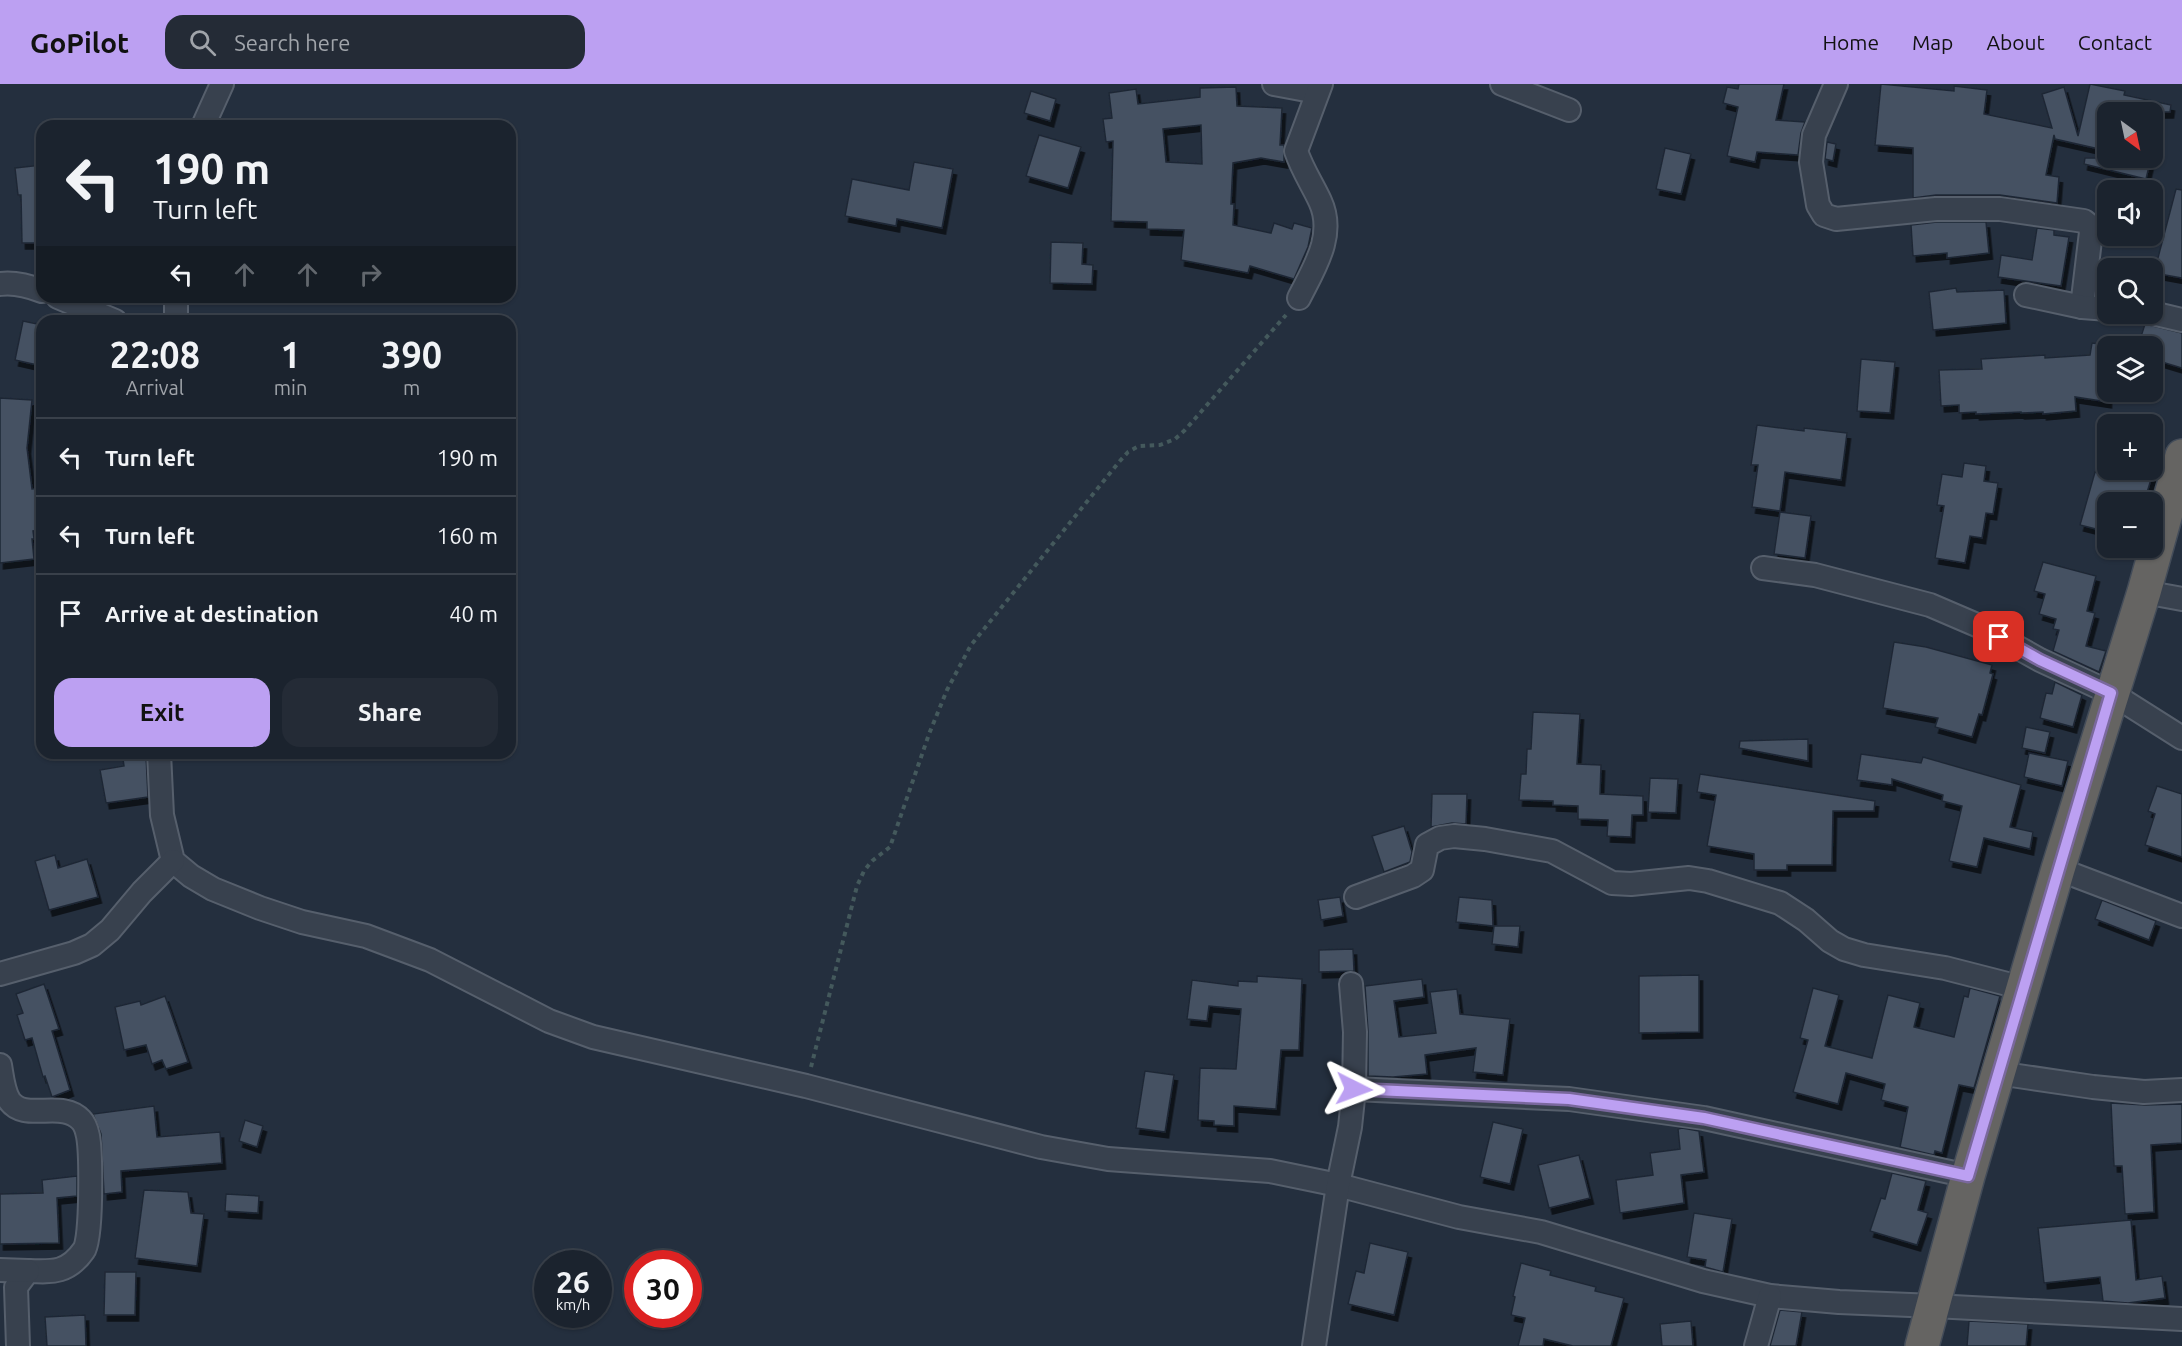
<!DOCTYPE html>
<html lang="en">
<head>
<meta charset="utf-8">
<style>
	:root { --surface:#1b232e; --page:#242b36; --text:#f1f3f6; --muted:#a0a4aa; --line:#39404a; --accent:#bca0f2 }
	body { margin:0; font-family:Ubuntu,sans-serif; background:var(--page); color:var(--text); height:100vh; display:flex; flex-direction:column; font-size:22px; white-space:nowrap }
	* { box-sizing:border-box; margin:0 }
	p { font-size:20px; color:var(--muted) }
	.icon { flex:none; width:33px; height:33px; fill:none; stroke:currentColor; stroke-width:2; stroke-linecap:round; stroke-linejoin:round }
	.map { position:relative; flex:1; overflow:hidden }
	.side { position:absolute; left:36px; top:231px; width:480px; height:444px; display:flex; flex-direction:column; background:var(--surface); border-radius:18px; box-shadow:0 2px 4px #0004,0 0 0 2px var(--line) }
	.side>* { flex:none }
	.hud { position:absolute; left:36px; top:36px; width:480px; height:183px; border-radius:18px; box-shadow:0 2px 4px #0004,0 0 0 2px var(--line); background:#1b232e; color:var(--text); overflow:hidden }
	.needle { width:39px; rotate:147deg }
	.buttons { position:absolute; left:2097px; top:18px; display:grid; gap:12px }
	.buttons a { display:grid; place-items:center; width:66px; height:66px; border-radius:12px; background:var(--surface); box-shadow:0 2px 4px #0004,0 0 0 2px var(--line); font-size:30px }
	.speed { position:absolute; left:534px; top:1166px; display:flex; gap:12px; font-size:30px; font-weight:700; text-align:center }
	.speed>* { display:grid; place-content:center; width:78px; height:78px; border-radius:50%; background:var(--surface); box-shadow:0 2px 4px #0004,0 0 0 2px var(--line); line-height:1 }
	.speed small { font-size:15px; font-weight:400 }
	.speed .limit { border:9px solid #d22; background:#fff; color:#111 }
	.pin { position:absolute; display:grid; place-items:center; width:51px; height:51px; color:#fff; margin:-26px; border-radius:12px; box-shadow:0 3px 9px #0006 }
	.me { position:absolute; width:66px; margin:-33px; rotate:93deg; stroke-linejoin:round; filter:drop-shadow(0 0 4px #0008) }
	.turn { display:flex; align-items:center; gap:21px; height:126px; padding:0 18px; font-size:27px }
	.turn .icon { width:78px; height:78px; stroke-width:2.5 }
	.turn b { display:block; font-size:42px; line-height:51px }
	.lanes { display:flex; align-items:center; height:57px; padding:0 18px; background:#0003; justify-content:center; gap:30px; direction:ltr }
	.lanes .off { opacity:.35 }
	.eta { display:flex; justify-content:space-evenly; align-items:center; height:102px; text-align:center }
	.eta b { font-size:36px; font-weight:700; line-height:42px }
	.cta { display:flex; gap:12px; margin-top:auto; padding:12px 18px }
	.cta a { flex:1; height:69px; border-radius:18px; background:var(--accent); color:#111; font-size:24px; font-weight:700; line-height:69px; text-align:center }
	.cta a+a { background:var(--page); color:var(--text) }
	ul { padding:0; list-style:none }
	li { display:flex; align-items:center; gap:18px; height:78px; padding:0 18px; border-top:2px solid var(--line) }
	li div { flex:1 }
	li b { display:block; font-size:22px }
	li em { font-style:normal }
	header { display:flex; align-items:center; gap:36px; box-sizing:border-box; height:84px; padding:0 30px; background:var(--accent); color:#111 }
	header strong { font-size:28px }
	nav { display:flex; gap:33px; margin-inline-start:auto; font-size:21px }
	.search { width:420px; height:54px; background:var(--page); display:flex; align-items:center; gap:15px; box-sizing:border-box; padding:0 21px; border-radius:18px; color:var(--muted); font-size:22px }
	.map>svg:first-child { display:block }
	.building { fill:#455162; stroke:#1f2835; stroke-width:1.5; fill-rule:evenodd; filter:url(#shadow) }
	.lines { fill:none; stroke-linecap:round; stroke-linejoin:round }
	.minor-casing { stroke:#565f6c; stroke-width:26 }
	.trunk-casing { stroke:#434c59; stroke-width:36 }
	.path { stroke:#44595c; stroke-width:4; stroke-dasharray:4.5 4.5; stroke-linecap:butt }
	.minor { stroke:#38414e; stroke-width:22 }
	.trunk { stroke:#656462; stroke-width:33 }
	.route-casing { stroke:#7a689d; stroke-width:15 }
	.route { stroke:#bca0f2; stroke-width:10 }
</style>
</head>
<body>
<header>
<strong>GoPilot</strong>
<div class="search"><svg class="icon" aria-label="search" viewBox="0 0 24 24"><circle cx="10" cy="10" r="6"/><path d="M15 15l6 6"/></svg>Search here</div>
<nav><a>Home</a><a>Map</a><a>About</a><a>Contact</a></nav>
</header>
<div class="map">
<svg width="2182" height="1262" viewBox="0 0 2182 1262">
	<defs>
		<filter id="shadow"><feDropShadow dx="3.5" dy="6" stdDeviation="0" flood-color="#0009"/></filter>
	</defs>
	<rect width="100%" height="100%" fill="#242f3e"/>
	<g class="building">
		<path d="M1739 0H1784L1776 36 1805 38 1801 49 1798 71 1757 68 1755 78 1727 72 1738 23 1723 19 1727 3 1738 5Z"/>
		<path d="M1881 0 1954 7V2L1987 6 1984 30 2052 44 2042 10 2064 3 2078 52 2090 0 2125 7 2124 11 2171 21 2170 28H2108V67L2055 55 2054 51 2046 91 2059 93 2057 119 2000 111H1936L1913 114V64L1875 61Z"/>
		<path d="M1236 3 1237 22 1282 24 1280 61H1284V78L1261 74 1233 79 1231 120H1234L1233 141 1271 149 1274 139 1292 145 1294 139 1312 144 1308 163 1294 195 1250 182 1248 189 1181 176 1184 146 1147 145V138L1111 137 1113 57 1106 58 1103 35 1112 34 1109 9 1136 5 1138 20 1200 13V4ZM1201 41 1202 80 1166 78 1163 45Z"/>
		<path d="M1031 7 1056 15 1050 37 1024 29Z"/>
		<path d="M1039 51 1081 63 1068 104 1026 92Z"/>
		<path d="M1827 58 1836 60 1833 77 1825 75Z"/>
		<path d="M1665 64 1691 70 1681 110 1656 105Z"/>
		<path d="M2085 74H2151L2146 95 2084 80Z"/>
		<path d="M914 78 953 85 942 144 897 135 896 142 845 132 852 95 909 106Z"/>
		<path d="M42 81V159H22L21 111H18L15 84Z"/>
		<path d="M2176 105 2182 106V194L2154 189Z"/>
		<path d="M1937 138H1986L1989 169 1947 174V169L1913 172 1911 141Z"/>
		<path d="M2037 144 2054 146V151L2069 153 2061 202 1998 193 2001 171 2032 176Z"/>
		<path d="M1051 158 1083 159 1082 180 1093 181 1092 200 1050 199Z"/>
		<path d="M1956 204 1957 208 2004 206 2006 239 1933 246 1929 208Z"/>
		<path d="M23 237 42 241V282L15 276Z"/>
		<path d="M2145 240 2182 249V284L2152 275V262H2138Z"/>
		<path d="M2092 259 2108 261V318L2075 313 2076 327 2043 330V328L2021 329V328L1976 330V328L1959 329V321L1941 322 1939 286 1982 285 1981 275 2045 271V274L2090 271Z"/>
		<path d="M1861 275 1895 278 1890 329 1857 327Z"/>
		<path d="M0 314 32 316 27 364 32 405 42 404V446L33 447 34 455H32L34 475 0 479Z"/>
		<path d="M1757 341 1804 347V344L1847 349 1841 396 1785 388 1780 427 1752 423 1758 381H1751Z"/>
		<path d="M1964 379 1986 382 1984 397 1998 399 1993 430 1986 429 1982 454 1970 452 1965 479 1935 474 1944 422 1937 421 1942 390 1962 393Z"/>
		<path d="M2129 386H2154L2144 418H2108V448L2080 441 2095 388 2126 396Z"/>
		<path d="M1780 428 1811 432 1805 474 1774 470Z"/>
		<path d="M2043 478 2096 492 2087 527 2095 529 2086 562 2106 567 2099 588 2053 567 2059 546 2053 545 2056 535 2039 530 2045 510 2034 507Z"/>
		<path d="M1894 558 1926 563 1992 581 1990 589 1993 590 1982 631 1979 630 1972 653 1935 643 1938 634 1883 624Z"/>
		<path d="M2055 598 2082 611 2073 643 2040 634 2046 609 2052 610Z"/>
		<path d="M1533 628 1580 630 1577 680 1601 681 1600 710 1643 712V731H1632L1631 753 1607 752 1608 736 1578 735V722L1553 721V717L1519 716 1521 690H1526L1527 665H1531Z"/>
		<path d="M2026 643 2050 648 2045 669 2022 664Z"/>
		<path d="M1808 655V677L1739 664 1740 657Z"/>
		<path d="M2029 669 2068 677 2062 702 2024 693Z"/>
		<path d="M1861 670 1921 679 1923 673 2021 701 2010 743 2033 748 2030 765 1984 754 1977 783 1949 777 1962 722 1942 717 1943 711 1892 695V701L1857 696Z"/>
		<path d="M146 671 148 713 106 719 100 686 124 682 123 675Z"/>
		<path d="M1700 690 1875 717 1874 727H1833L1832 781H1787V786H1754V770L1707 762 1716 711 1697 708Z"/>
		<path d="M1650 694 1678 695 1676 729 1648 728Z"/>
		<path d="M2157 702 2182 710V773L2145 761 2155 730 2148 727Z"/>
		<path d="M1432 710H1467L1466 740 1452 739 1431 743Z"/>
		<path d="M1404 742 1412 768 1410 778 1384 788 1372 752Z"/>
		<path d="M55 771 58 784 87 775 98 813 49 826 35 777Z"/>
		<path d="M1340 813 1343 832 1321 836 1318 816Z"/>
		<path d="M1459 813 1492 816 1493 842 1456 838Z"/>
		<path d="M2102 816 2156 837 2149 856 2095 835Z"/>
		<path d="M1494 842H1520L1518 863 1492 860Z"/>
		<path d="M1353 865 1354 887 1319 888V866Z"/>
		<path d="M1699 891V948L1639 949V892Z"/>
		<path d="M1257 892 1302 895 1299 966H1281L1276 1025 1234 1022V1042L1214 1041V1037L1198 1036 1200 984 1236 985 1241 925 1209 922 1207 937 1187 935 1192 896 1238 902V897L1257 898Z"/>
		<path d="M1422 895 1424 913 1394 917 1399 953 1436 949 1430 908 1457 905 1460 930 1510 935 1503 991 1473 988 1476 964 1425 971 1427 990 1393 993 1368 992V947L1365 902Z"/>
		<path d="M44 900 59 945 52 947 70 1006 52 1013 45 992 43 993 32 954 25 956 17 931 23 929 16 910Z"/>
		<path d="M1813 904 1839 911 1825 962 1872 974 1888 911 1920 919 1914 943 1954 953 1964 912 1968 913 1970 904 2000 912 1974 1004 1959 1001 1942 1069 1935 1067 1934 1071 1900 1063 1908 1023 1881 1016 1885 1000 1846 989 1838 1020 1793 1008 1808 956 1800 954Z"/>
		<path d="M165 912 188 978 166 985 162 976 152 980 146 961 124 966 115 923 140 917 141 921Z"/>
		<path d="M1145 987 1174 991 1165 1048 1136 1044Z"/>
		<path d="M2111 1019 2145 1021 2182 1020V1059L2151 1061 2154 1128 2125 1130 2122 1082H2114Z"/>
		<path d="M154 1022 157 1053 220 1048 222 1079 121 1087 122 1108 104 1110 101 1050 93 1030Z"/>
		<path d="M245 1036 263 1042 257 1063 239 1057Z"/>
		<path d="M1493 1038 1523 1045 1510 1100 1480 1093Z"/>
		<path d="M1682 1044 1699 1047 1704 1088 1681 1091 1684 1119 1620 1129 1616 1096 1653 1091 1650 1069 1680 1065 1678 1045Z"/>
		<path d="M1579 1071 1590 1114 1549 1124 1538 1081Z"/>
		<path d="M1892 1089 1926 1097 1918 1126 1928 1129 1917 1161 1870 1147 1881 1114 1885 1115Z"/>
		<path d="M77 1092V1112L57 1114 59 1159 0 1160V1110L43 1109 42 1096Z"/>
		<path d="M144 1106 188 1108 191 1129 204 1130 197 1182 135 1174Z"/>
		<path d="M226 1110 259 1112 258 1129 225 1127Z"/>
		<path d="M1694 1129 1732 1135 1723 1188 1705 1183 1706 1176 1687 1173Z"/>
		<path d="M2131 1136 2136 1196 2162 1192 2165 1214 2128 1219 2103 1217 2100 1193 2044 1199 2038 1144Z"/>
		<path d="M1370 1159 1408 1168 1394 1231 1348 1220 1356 1187 1364 1189Z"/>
		<path d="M1521 1179 1551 1187 1550 1191 1596 1203 1595 1207 1624 1214 1611 1262H1573L1544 1255 1543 1262H1518L1525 1234 1511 1231 1515 1213 1513 1212Z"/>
		<path d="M105 1188H136L135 1231H104Z"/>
		<path d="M1780 1226 1802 1228 1796 1262H1770Z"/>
		<path d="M85 1231 86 1262H47L45 1233Z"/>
		<path d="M1691 1237 1693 1262H1662L1660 1240Z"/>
		<path d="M1969 1237 2028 1240 2026 1262H1967Z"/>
	</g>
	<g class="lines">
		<g class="minor-casing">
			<g id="minor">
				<path d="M1274 0 1317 8"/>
				<path d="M1502 0 1569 26"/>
				<path d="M1836 0 1814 51 1811 78 1818 121 1824 131 1836 135 1936 125H2000L2084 137 2089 141 2091 148 2082 223"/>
				<path d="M203 42 222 0"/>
				<path d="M0 200C14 198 29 202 42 207"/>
				<path d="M2026 211 2082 223 2108 225"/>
				<path d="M58 213 115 237"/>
				<path d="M1299 214C1314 184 1336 151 1320 117 1312 100 1302 85 1296 67L1321 0"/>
				<path d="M2152 229 2182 236"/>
				<path d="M176 237V213"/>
				<path d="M1763 484 1815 491 1930 521 1979 542 2040 576 2111 609 2182 654"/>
				<path d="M2144 508 2182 515"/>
				<path d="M159 669 162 731 173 777 191 792 213 805 260 824 302 838 366 852 430 876 549 937 593 953 806 1002 1041 1063 1108 1075 1270 1087 1338 1101 1459 1133 1541 1148 1703 1197 1770 1212 1839 1218 1934 1222 2182 1235"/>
				<path d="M2058 785 2182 832"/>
				<path d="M1356 813 1413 792 1422 786 1427 761 1440 754 1454 752 1485 755 1552 767 1612 799 1631 800 1689 794 1708 797 1780 819 1806 836 1830 857 1844 865 1864 871 1945 884 2023 904"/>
				<path d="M0 890 74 869 92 861 110 846 142 808 173 777"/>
				<path d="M0 981C2 992 3 1006 9 1016 24 1039 62 1015 81 1036 85 1040 87 1047 88 1052 91 1068 92 1156 84 1166 68 1189 53 1188 28 1187L16 1203 18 1262"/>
				<path d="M1998 989 2093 1003 2144 1008 2182 1006"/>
				<path d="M1354 1005 1569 1015 1704 1034 1968 1092"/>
				<path d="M0 1186 28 1187"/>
				<path d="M1314 1262 1338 1101 1350 1043 1354 1005 1355 948 1351 900"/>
				<path d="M1756 1262 1770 1212"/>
			</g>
		</g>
		<g class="trunk-casing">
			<path id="trunk" d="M1922 1262 1968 1092 2058 785 2144 508 2182 372"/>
		</g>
		<path class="path" d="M811 983 857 802 864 787 872 777 890 763 929 650 947 606 971 561 1119 378 1128 368 1139 362 1160 361 1175 355 1185 346 1286 231"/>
		<use href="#minor" class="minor"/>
		<use href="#trunk" class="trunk"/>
	</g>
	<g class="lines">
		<g class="route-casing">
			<path id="route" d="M1354 1005 1569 1015 1704 1034 1968 1092 2111 609 2040 576 1999 553"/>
		</g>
		<use href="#route" class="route"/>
	</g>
</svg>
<div class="buttons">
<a><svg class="needle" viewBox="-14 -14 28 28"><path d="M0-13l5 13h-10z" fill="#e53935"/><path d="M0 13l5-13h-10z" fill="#a0a4aa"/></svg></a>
<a><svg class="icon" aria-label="sound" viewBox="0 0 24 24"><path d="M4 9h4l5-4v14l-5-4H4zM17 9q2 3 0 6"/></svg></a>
<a><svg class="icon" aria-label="search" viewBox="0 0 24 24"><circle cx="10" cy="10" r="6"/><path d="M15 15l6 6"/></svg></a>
<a><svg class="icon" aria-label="layers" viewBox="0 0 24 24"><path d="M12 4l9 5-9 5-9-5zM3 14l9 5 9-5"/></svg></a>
<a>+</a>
<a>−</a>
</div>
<div class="speed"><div>26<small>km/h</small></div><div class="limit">30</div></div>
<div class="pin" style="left:1999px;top:553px;background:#d93025"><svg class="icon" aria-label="arrive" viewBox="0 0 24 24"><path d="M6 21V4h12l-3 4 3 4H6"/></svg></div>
<svg class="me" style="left:1354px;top:1005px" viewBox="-20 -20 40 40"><path d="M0-17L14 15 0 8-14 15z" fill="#bca0f2" stroke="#fff" stroke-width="4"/></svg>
<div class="hud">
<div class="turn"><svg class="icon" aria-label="left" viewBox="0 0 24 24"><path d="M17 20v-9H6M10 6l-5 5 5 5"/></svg><div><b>190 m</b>Turn left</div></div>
<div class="lanes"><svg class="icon" aria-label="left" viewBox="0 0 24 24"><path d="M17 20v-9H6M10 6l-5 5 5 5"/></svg><svg class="icon off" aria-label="ahead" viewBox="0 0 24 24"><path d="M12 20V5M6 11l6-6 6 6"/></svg><svg class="icon off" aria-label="ahead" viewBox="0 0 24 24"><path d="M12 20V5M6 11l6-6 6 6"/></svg><svg class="icon off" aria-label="right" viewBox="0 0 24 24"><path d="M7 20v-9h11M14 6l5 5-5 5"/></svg></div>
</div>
<section class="side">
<div class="eta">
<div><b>22:08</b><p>Arrival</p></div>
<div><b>1</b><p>min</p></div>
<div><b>390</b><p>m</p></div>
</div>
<ul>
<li><svg class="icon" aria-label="left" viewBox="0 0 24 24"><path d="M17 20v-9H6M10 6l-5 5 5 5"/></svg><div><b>Turn left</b></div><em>190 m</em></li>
<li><svg class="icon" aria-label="left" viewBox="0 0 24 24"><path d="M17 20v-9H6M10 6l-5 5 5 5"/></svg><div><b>Turn left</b></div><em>160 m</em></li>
<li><svg class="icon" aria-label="arrive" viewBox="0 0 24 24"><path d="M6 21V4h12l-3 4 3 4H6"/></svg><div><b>Arrive at destination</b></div><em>40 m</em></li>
</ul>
<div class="cta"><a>Exit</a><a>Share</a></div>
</section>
</div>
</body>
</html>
